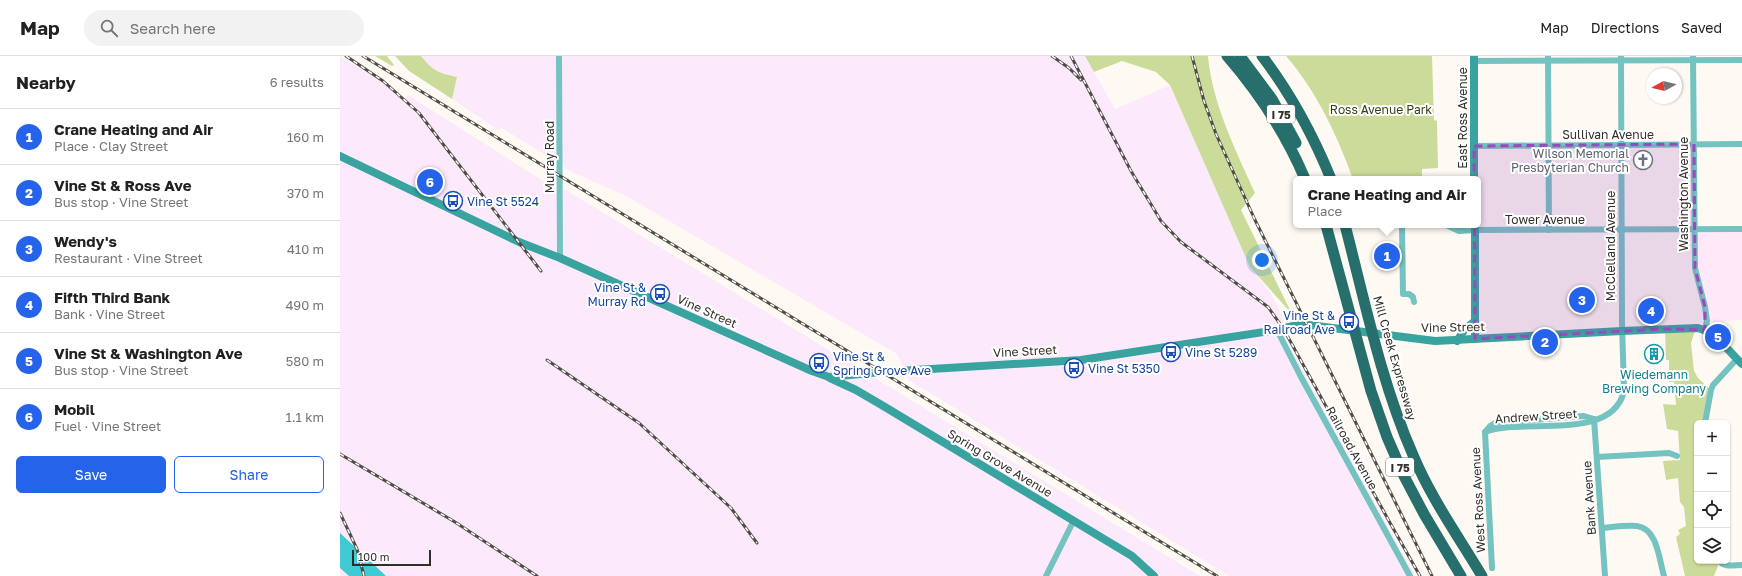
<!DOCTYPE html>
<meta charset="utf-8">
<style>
:root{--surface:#fff;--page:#f2f2f2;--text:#202124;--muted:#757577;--line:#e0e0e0;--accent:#2563eb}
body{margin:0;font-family:"Golos Text",sans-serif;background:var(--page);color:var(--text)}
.controls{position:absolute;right:12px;bottom:12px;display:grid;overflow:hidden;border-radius:6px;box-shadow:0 1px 3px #0004}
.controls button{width:36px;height:36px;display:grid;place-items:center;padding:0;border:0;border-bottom:1px solid var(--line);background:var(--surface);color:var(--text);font:20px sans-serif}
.compass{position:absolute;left:1306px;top:12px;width:36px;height:36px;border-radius:50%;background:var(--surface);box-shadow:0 1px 3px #0004;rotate:262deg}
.scale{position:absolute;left:12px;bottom:10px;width:79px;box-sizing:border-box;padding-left:4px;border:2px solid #322e28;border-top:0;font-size:11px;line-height:14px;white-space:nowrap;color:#322e28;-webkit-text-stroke:3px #fff;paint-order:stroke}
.you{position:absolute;left:922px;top:204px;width:14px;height:14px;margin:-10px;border:3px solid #fff;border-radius:50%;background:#1a73e8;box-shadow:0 0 0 6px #1a73e833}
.badge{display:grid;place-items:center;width:26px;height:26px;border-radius:50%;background:var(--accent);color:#fff;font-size:13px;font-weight:700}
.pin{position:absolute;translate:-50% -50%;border:2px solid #fff;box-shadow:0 1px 4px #0006}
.popup{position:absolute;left:953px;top:120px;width:188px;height:52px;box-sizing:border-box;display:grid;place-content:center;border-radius:6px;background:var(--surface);filter:drop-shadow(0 1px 3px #0005);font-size:13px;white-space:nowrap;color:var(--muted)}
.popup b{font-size:15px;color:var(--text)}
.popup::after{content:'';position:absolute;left:50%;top:100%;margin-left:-8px;border:8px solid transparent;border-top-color:var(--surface)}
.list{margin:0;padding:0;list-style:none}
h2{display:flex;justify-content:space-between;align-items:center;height:52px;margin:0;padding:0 16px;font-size:17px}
h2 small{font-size:13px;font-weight:400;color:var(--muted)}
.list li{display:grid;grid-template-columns:26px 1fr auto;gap:12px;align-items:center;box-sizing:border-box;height:56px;padding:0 16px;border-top:1px solid var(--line)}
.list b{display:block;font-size:15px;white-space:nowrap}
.list p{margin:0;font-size:13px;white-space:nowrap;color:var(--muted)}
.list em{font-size:13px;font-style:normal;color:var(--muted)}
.actions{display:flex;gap:8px;padding:12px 16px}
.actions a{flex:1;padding:9px 0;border:1px solid var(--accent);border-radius:6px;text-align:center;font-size:14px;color:var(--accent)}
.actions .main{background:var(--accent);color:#fff}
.icon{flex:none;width:22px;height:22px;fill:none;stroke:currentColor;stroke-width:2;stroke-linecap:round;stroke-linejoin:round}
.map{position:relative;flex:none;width:1402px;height:520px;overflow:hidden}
header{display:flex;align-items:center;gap:24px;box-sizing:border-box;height:56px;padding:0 20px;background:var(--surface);border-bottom:1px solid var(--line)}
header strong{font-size:19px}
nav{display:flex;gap:22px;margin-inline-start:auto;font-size:14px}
.search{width:280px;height:36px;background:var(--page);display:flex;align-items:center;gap:10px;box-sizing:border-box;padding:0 14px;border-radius:22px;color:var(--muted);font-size:15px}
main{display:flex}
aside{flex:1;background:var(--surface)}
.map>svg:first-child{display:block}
.industrial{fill:#fceafc}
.education{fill:#ffe9f8}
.green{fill:#cbdc9a}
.water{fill:#41cad4}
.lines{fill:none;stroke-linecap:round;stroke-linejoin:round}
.street{stroke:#74c3c0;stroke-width:6}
.secondary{stroke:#38a39f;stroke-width:8}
.highway{stroke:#276f6c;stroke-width:11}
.rail-casing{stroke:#504c46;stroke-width:3}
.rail{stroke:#fff;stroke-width:1.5;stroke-dasharray:4.5;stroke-linecap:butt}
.marked{fill:#974bbd;fill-opacity:0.2;stroke:#974bbd;stroke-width:3;stroke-dasharray:8 5;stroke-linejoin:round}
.labels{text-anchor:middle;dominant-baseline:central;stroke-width:4;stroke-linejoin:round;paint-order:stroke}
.shield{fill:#fff;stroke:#706d68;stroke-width:1}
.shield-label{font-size:11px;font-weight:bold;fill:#322e28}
.park-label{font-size:12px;fill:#373f1a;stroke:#fff}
.street-label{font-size:12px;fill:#322e28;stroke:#fff}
.worship-label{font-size:12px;fill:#5b616d;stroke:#fff;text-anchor:end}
.transit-label{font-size:12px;fill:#164399;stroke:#fff;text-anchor:start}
.culture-label{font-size:12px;fill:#0d838f;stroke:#fff}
</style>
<header>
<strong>Map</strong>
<div class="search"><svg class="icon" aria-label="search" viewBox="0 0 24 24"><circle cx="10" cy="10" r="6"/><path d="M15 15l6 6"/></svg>Search here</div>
<nav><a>Map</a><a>Directions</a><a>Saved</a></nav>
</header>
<main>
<aside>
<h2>Nearby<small>6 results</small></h2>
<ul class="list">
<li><span class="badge">1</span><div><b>Crane Heating and Air</b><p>Place · Clay Street</p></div><em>160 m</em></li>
<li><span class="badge">2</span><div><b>Vine St &amp; Ross Ave</b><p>Bus stop · Vine Street</p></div><em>370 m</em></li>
<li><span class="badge">3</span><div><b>Wendy's</b><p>Restaurant · Vine Street</p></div><em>410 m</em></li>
<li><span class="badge">4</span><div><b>Fifth Third Bank</b><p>Bank · Vine Street</p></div><em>490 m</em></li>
<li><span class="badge">5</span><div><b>Vine St &amp; Washington Ave</b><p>Bus stop · Vine Street</p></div><em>580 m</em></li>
<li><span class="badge">6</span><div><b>Mobil</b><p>Fuel · Vine Street</p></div><em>1.1 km</em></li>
</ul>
<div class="actions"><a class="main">Save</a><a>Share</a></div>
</aside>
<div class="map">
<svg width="1402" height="520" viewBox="0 0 1402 520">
<rect width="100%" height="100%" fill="#fefaf3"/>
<g class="industrial">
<path d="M0,0L42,26L63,44L68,39L213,131L226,134L860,520H0Z"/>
<path d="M81,0H745L775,53L830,29L910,211L930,236L942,259L945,281L1075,520H889L569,324L557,298L286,140L232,116L162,72L158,74L112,43L117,21L99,16L90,11Z"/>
</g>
<path class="education" d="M1354,173H1402V264L1377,266L1367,265L1355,212Z"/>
<g class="green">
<path d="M35,0H47L54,9L52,10Z"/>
<path d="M55,0H81C93,15 99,17 117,21L112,43L69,15Z"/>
<path d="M745,0H868C872,47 896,95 915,137L901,154L952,258L910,211L830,29L816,16L782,5L754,16Z"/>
<path d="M946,0H1092L1094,64L1097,65L1098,112L1082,113V123H1013C997,79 977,36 946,0Z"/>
<path d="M1356,272L1351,287L1354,315L1358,322L1371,334L1365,367H1357V505H1380L1374,520H1345L1336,481L1340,478L1338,474L1346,470L1344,451L1340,446L1338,422L1326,424L1323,405L1340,404L1338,375L1327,373L1323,348L1336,349L1334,326H1329V304H1326L1325,273Z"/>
</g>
<path class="water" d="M0,477L46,520H9L0,512Z"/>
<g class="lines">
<g class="street">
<path d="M219,0L220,202"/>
<path d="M1208,0L1209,174"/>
<path d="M1353,0L1355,212L1365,251L1367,265L1365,274"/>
<path d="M1134,5L1402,4"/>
<path d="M1134,90L1402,88"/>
<path d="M1062,169L1063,238H1069L1073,241L1074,246"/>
<path d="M1106,169L1119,175L1135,174L1402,173"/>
<path d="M937,274L961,321L1070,520"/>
<path d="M1254,363L1265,520"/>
<path d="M1365,367L1371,334L1373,329L1397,303"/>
<path d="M1146,375L1150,370L1155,367L1244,360L1254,363"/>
<path d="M1145,376C1182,361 1272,387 1284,335L1282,267L1281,0"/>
<path d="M1145,376L1152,512"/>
<path d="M1257,401L1329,397L1337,400"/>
<path d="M1262,472C1273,471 1286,469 1297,470C1318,473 1319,504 1324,520"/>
<path d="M1380,505C1384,512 1394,509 1402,509"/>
<path d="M706,520L733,466"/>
</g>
<g class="secondary">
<path d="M1134,0V123"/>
<path d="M0,100L179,186L220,202L472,315L489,321L541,316L741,304L937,274L961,268L1095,285L1282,275L1358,272C1375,277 1389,295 1402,308"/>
<path d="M1135,169V283"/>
<path d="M1117,285L1125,273L1135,265"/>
<path d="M490,322L516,334L545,351L792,500L814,520"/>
</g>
<g class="highway">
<path d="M887,0C919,37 946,78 965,123"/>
<path d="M900,0L932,43L956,87"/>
<path d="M922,0C951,38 973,79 991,123"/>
<path d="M986,169L1031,335L1047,381L1064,420L1084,458L1121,520"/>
<path d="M1005,169C1025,246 1041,326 1073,399C1091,442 1118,480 1142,520"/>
</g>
<g class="rail-casing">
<g id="rail">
<path d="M6,0L43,25L79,57L201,215"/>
<path d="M23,0L877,520"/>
<path d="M712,0L729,12L741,24"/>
<path d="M731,0L791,115L821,165L841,186L928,251L943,272L1049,465L1080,520"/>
<path d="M852,0L864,45L876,78L915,164L1092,520"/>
<path d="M207,304L299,367L391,452L417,487"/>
<path d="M0,398L115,466L197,520"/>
<path d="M0,457L17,493L24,520"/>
</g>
</g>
<use href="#rail" class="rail"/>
</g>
<path class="marked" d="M1354,88L1355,212L1365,251V274L1325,273L1135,283L1134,90Z"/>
<defs>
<g id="church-ring" transform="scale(1)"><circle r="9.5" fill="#fff" stroke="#6b7280" stroke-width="1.5"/><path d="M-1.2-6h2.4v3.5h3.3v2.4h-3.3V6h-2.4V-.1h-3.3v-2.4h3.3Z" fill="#6b7280"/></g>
<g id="bus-ring" transform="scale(1)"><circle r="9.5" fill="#fff" stroke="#1a4fb4" stroke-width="1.5"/><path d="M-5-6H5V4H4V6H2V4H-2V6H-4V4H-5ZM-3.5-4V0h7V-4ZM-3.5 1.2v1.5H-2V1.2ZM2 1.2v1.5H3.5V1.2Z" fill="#1a4fb4"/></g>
<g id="building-ring" transform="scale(1)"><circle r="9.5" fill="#fff" stroke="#0f9aa8" stroke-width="1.5"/><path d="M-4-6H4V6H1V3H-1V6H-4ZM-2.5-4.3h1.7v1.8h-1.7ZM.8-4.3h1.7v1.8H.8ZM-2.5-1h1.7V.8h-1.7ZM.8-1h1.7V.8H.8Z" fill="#0f9aa8"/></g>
</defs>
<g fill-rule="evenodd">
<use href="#church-ring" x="1303" y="104"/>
<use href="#bus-ring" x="113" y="145"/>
<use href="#bus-ring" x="320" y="238"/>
<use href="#bus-ring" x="1009" y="266"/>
<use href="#bus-ring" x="831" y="296"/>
<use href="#building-ring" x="1314" y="298"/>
<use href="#bus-ring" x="479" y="307"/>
<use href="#bus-ring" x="734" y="312"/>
</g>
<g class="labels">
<g class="shield">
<rect x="927" y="49" width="28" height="18" rx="3"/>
<rect x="1046" y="402" width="28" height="18" rx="3"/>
</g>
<g class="shield-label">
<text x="941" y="58">I 75</text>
<text x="1060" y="411">I 75</text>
</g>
<g class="park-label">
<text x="1041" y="53">Ross Avenue Park</text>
</g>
<g class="street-label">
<text transform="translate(1122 62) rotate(-90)">East Ross Avenue</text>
<text x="1268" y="78">Sullivan Avenue</text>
<text transform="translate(209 101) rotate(-90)">Murray Road</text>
<text transform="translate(1343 138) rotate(-90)">Washington Avenue</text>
<text x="1205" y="163">Tower Avenue</text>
<text transform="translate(1270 190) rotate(-90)">McClelland Avenue</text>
<text transform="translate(367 255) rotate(24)">Vine Street</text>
<text transform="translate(1113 271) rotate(-1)">Vine Street</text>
<text transform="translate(685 295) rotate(-3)">Vine Street</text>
<text transform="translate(1055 302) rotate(74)">Mill Creek Expressway</text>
<text transform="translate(1196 360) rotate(-4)">Andrew Street</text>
<text transform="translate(1012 392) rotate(61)">Railroad Avenue</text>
<text transform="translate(660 407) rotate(31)">Spring Grove Avenue</text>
<text transform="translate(1249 442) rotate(-94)">Bank Avenue</text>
<text transform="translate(1138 444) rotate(-93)">West Ross Avenue</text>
</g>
<g class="worship-label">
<text x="1289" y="97">Wilson Memorial<tspan x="1289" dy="14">Presbyterian Church</tspan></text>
</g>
<g class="transit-label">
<text x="127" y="145">Vine St 5524</text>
<text x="306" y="231" text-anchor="end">Vine St &amp;<tspan x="306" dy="14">Murray Rd</tspan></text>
<text x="995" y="259" text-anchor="end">Vine St &amp;<tspan x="995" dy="14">Railroad Ave</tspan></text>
<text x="845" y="296">Vine St 5289</text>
<text x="493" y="300">Vine St &amp;<tspan x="493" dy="14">Spring Grove Ave</tspan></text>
<text x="748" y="312">Vine St 5350</text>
</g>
<g class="culture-label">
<text x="1314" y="318">Wiedemann<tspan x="1314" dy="14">Brewing Company</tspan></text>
</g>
</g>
</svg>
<div class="controls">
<button>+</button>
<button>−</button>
<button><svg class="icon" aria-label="locate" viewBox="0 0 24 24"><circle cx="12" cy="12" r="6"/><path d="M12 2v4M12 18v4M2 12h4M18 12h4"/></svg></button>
<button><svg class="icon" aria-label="layers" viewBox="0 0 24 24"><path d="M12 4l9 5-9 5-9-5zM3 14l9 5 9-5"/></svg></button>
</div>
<svg class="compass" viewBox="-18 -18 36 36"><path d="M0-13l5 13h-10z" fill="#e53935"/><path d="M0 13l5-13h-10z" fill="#757577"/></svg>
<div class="scale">100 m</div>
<div class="you"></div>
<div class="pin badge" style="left:1047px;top:200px">1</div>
<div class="popup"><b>Crane Heating and Air</b>Place</div>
<div class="pin badge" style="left:1205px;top:286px">2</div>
<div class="pin badge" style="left:1242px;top:244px">3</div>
<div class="pin badge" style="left:1311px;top:255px">4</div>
<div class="pin badge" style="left:1378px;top:281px">5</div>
<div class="pin badge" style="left:90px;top:126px">6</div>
</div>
</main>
